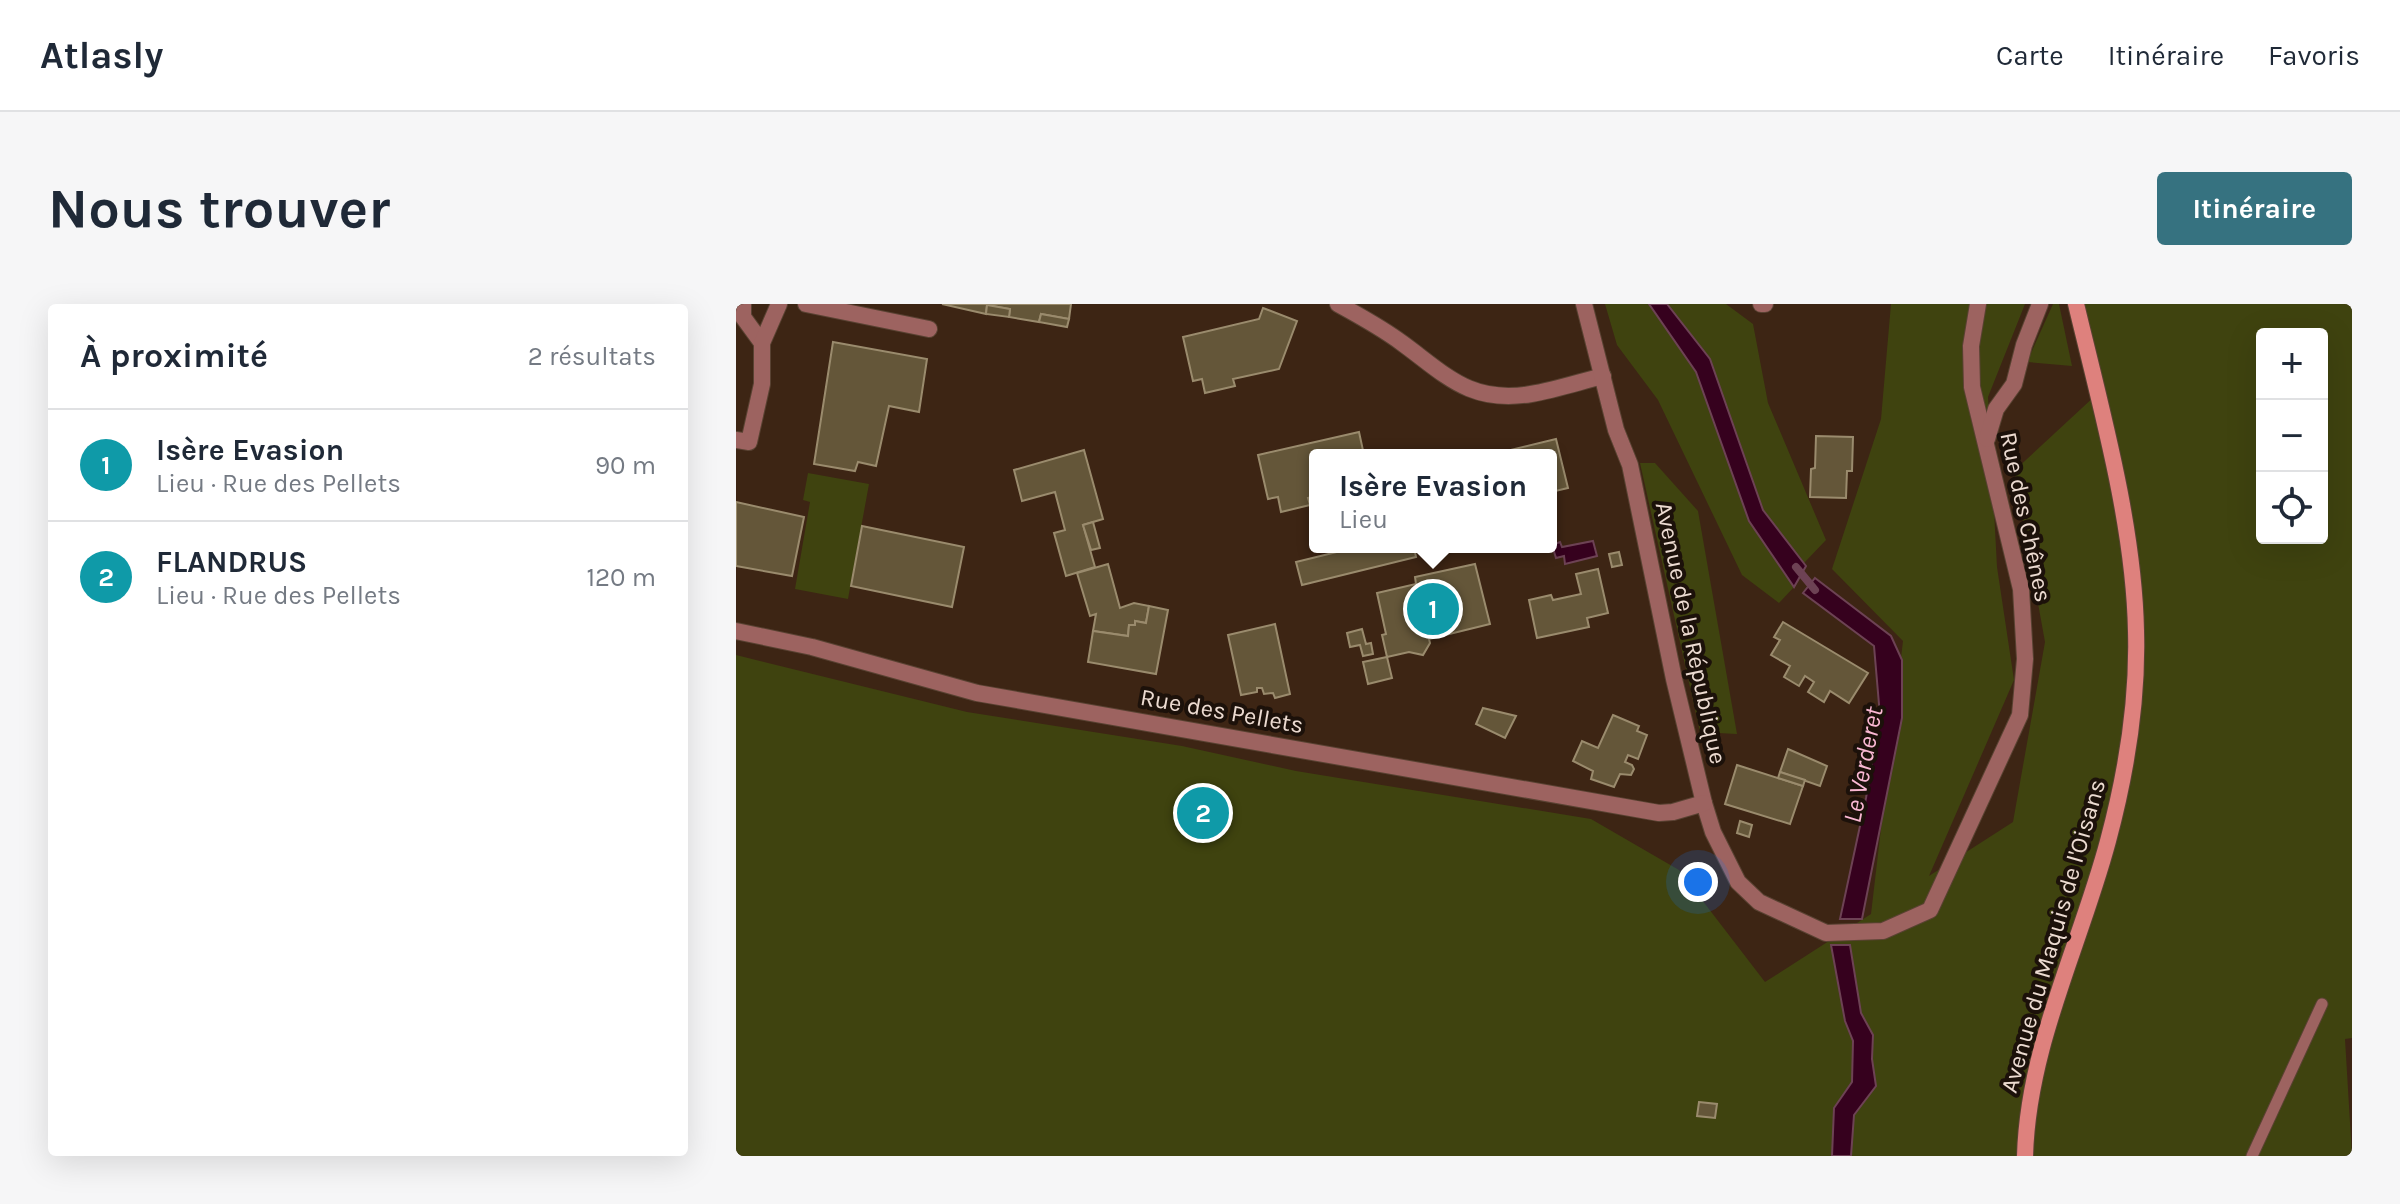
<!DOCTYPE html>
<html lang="fr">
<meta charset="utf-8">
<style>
:root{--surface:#fff;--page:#f6f6f7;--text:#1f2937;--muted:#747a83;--line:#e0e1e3;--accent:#367280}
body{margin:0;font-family:Karla,sans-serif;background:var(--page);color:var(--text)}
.controls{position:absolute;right:24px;top:24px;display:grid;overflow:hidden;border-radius:8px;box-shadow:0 8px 32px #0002}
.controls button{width:72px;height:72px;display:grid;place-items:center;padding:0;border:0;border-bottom:2px solid var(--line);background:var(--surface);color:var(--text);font:40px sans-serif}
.you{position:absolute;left:962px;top:578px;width:28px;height:28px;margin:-20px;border:6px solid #fff;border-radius:50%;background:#1a73e8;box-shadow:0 0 0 12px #1a73e833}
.badge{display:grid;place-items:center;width:52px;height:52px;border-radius:50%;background:var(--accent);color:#fff;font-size:26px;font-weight:700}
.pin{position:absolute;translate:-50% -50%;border:4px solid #fff;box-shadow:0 2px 8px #0006}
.popup{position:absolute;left:573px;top:145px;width:248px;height:104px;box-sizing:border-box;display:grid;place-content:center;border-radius:8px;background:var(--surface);filter:drop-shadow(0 2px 6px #0005);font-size:26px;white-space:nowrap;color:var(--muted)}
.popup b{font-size:30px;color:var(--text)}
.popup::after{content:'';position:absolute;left:50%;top:100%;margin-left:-16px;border:16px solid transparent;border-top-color:var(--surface)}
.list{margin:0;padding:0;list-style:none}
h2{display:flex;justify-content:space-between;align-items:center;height:104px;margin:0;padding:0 32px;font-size:34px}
h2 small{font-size:26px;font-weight:400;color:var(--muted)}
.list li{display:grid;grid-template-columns:52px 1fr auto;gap:24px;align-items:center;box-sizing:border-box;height:112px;padding:0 32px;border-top:2px solid var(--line)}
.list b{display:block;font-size:30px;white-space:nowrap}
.list p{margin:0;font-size:26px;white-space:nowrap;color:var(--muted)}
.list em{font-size:26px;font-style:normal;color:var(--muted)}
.icon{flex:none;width:44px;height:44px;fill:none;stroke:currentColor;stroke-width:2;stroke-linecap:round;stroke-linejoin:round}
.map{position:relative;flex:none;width:1616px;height:852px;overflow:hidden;border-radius:8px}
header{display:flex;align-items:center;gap:48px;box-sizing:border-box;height:112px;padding:0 40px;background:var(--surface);border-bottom:2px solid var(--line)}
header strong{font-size:38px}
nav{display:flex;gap:44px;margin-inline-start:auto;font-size:28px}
.intro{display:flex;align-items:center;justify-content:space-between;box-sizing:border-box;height:192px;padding:0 48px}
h1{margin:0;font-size:56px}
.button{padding:20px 36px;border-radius:8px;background:var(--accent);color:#fff;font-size:28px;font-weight:700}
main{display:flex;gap:48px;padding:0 48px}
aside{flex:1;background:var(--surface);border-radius:8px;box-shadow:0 8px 32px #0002}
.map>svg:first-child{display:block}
.green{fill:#3f430f;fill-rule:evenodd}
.water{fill:#36011e;stroke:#6d4254;stroke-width:2}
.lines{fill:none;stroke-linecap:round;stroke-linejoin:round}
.stream{stroke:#6d4254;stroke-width:8}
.building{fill:#645639;stroke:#9a8b6d;stroke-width:2}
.service-casing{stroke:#594232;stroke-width:13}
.minor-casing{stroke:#594232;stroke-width:18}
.secondary-casing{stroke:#594232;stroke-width:18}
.service{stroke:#9d6360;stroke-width:11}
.minor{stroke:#9d6360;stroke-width:16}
.secondary{stroke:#de817d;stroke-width:16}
.labels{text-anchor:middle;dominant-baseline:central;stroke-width:8;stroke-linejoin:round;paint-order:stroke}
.street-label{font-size:24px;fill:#ecdbd1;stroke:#1c110a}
.water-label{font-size:26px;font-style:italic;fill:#fab8d3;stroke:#1c110a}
</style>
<header>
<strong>Atlasly</strong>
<nav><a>Carte</a><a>Itinéraire</a><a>Favoris</a></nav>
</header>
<div class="intro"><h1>Nous trouver</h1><a class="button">Itinéraire</a></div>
<main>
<aside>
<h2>À proximité<small>2 résultats</small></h2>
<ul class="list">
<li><span class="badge" style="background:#0f9aa8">1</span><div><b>Isère Evasion</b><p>Lieu · Rue des Pellets</p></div><em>90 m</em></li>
<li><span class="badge" style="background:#0f9aa8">2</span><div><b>FLANDRUS</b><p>Lieu · Rue des Pellets</p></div><em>120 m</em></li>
</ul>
</aside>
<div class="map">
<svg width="1616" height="852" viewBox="0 0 1616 852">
<rect width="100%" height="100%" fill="#3d2514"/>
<g class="green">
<path d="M869,0H913L960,68L1013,217L1058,283L1043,299L1006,271L922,96L881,41Z"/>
<path d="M931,0H990L1017,20L1032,99L1090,236L1068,259L1027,206L974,55Z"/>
<path d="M1155,0H1289L1252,93L1261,263L1278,376L1193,572L1277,518L1309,338L1278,167L1360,91L1337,0H1616V734L1609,735L1616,852H0V351L231,408L446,442L560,467L855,515L943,566L1029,678L1135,610L1167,337L1096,265L1145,115ZM1526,30H1586V234H1526Z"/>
<path d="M1317,0H1323L1336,62L1291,58Z"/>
<path d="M904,159H919L962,207L1001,430L964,428Z"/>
<path d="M72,169L133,180L112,295L59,285L74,198L67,196Z"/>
</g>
<g class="water">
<path d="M913,0H931L974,55L1027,206L1070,262L1058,283L1013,217L960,68Z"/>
<path d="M857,237L861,252L829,260L828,252L820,254L816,241L824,238L826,243Z"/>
<path d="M1079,274L1155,332L1166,356V414L1126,615H1104L1130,494L1144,412L1138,342L1067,289Z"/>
<path d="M1095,641H1114L1125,709L1137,731L1136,755L1140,782L1118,811L1115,852H1096L1098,804L1116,778L1117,737L1109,717Z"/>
</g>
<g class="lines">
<path class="stream" d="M1060,263L1079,286"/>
</g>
<g class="building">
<path d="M206,0H335L333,15L305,10L303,18L273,13L274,5L251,1L250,10Z"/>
<path d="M251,1L274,5L273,13L250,10Z"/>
<path d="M527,4L561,17L543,65L497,75L499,82L469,89L466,75L457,77L447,33L523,15Z"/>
<path d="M305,10L333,15L331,23L303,18Z"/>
<path d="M97,38L191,55L183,108L153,102L140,162L122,158L119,167L78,160Z"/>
<path d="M623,128L628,151H579V192L572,194L574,201L545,208L542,193L532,195L522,151Z"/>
<path d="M1080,132L1117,133L1116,167H1111L1110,194L1074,193L1075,165L1079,164Z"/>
<path d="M820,135L832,184L815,188V151H754Z"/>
<path d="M348,146L367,215L347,221L359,263L330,272L318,229L329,226L319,188L286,197L278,166Z"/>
<path d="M0,198L68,213L56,272L0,262Z"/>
<path d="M357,218L364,244L355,246L347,221Z"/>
<path d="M126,222L228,243L216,303L115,282Z"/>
<path d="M621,243H678L680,253L566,281L560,258Z"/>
<path d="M883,248L886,261L876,263L873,250Z"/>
<path d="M372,260L384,304L398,299L413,302L410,319L399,317V321H393L392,332L357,327L360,310L354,312L341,269Z"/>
<path d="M739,260L754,320L693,335L694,339L687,351L673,348L651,353L646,331L650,330L641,289L680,280L679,273Z"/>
<path d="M862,265L872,309L851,314L853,323L801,334L793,296L815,291L817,296L845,290L840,270Z"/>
<path d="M413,302L432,306L420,370L352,358L357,327L392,332L393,321H399V317L410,319Z"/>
<path d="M1047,318L1132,369L1113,399L1094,387L1088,398L1072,388L1078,378L1069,372L1063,382L1048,373L1054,362L1035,351L1044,336L1038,333Z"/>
<path d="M539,320L554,390L539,394L537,389L528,390L526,384H521V388L505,391L492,331Z"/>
<path d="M626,325L630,340L635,339L637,350L627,352L624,341L614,343L611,329Z"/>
<path d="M651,353L656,374L632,380L627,358Z"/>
<path d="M747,404L780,412L769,434L740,420Z"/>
<path d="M877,411L903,422L901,427L911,431L902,455L892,451L889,458L896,461L898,465L895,471L884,470L878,483L855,475L857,467L837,457L846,437L862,444Z"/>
<path d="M1052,445L1091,462L1084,482L1044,468Z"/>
<path d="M1001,461L1067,482L1054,520L989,500Z"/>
<path d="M1044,468L1069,476L1067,482L1042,474Z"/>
<path d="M463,501L476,506L471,516L459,512Z"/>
<path d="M1004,517L1016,521L1013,533L1001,529Z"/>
<path d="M963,798L981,800L979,814L961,812Z"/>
</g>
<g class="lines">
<g class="service-casing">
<path id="service" d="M1516,852L1586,700"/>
</g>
<g class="minor-casing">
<g id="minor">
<path d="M7,0V13L26,39"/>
<path d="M70,0L193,25"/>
<path d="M602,0C624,12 646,24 666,39C710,71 734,100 795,90C819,86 843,78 867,72"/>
<path d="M848,0L880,126L894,161L938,375L968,499L977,528L1002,578L1023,598L1090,629L1147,627L1194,606L1284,411L1289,355L1285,285L1236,83L1235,42L1242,0"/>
<path d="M1025,0H1029"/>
<path d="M1251,135L1260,105L1278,80L1288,41L1304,0"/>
<path d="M0,136L13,138L26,80V39L43,0"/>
<path d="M0,327L76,343L241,389L923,509L937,508L968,499"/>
</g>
</g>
<g class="secondary-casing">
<path id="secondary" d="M1289,852C1292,742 1344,642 1372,537C1390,470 1402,397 1400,327C1398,221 1365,104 1340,0"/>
</g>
<use href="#service" class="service"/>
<use href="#minor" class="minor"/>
<use href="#secondary" class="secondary"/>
</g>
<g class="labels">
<g class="street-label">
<text transform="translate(1290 213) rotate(78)">Rue des Chênes</text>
<text transform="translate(955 329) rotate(78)">Avenue de la République</text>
<text transform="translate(486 407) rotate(10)">Rue des Pellets</text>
<text transform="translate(1317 632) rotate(-74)">Avenue du Maquis de l'Oisans</text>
</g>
<g class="water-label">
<text transform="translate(1127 461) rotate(-79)">Le Verderet</text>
</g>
</g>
</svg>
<div class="controls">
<button>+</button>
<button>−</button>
<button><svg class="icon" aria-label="locate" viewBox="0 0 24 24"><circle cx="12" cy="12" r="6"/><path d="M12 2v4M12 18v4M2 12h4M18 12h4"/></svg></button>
</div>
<div class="you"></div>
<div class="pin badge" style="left:697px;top:305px;background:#0f9aa8">1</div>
<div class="popup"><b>Isère Evasion</b>Lieu</div>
<div class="pin badge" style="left:467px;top:509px;background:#0f9aa8">2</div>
</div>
</main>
